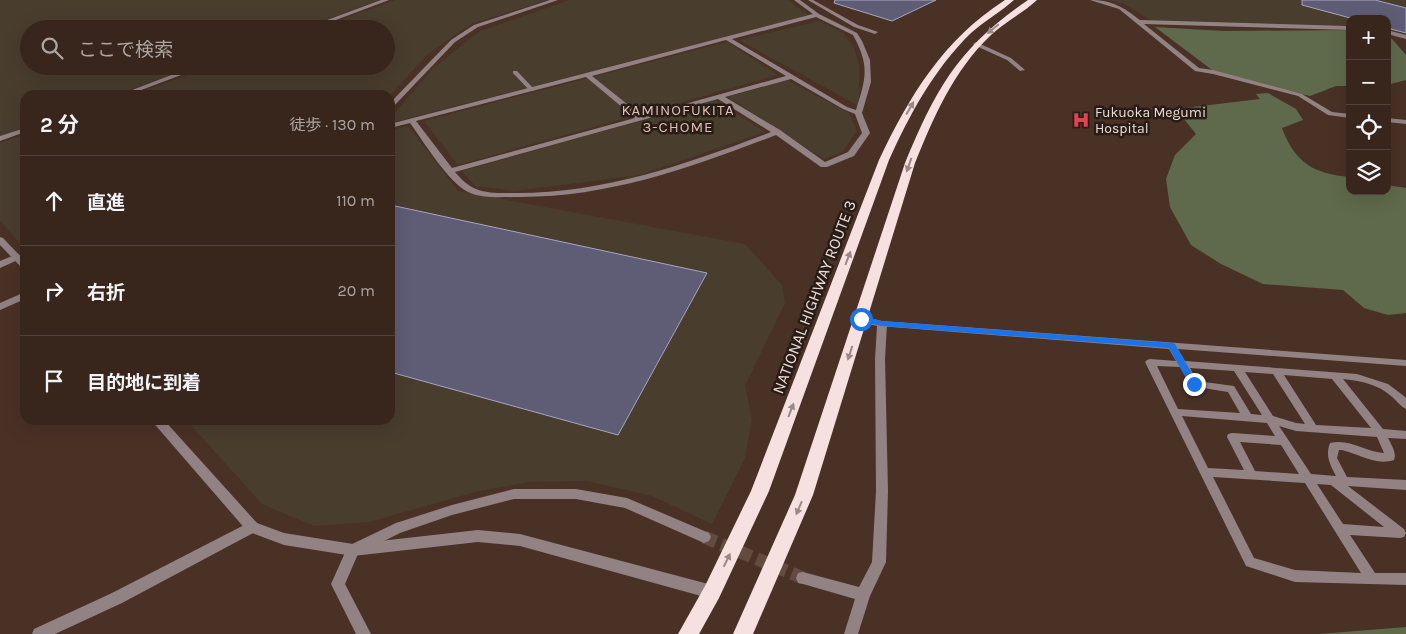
<!DOCTYPE html>
<html lang="ja">
<meta charset="utf-8">
<style>
:root{--surface:#38251c;--page:#3f2d25;--text:#f1f3f6;--muted:#aba5a3;--line:#52423b}
body{margin:0;font-family:Karla,"Noto Sans JP",sans-serif;background:var(--page);color:var(--text)}
.controls{position:absolute;right:15px;top:15px;display:grid;overflow:hidden;border-radius:10px;box-shadow:0 5px 20px #0002}
.controls button{width:45px;height:45px;display:grid;place-items:center;padding:0;border:0;border-bottom:1px solid var(--line);background:var(--surface);color:var(--text);font:25px sans-serif}
.stop{position:absolute;width:15px;height:15px;margin:-11px;border:4px solid #1a73e8;border-radius:50%;background:#fff}
.stop.end{background:#1a73e8;border-color:#fff;box-shadow:0 1px 5px #0008}
.list{margin:0;padding:0;list-style:none}
h2{display:flex;justify-content:space-between;align-items:center;height:65px;margin:0;padding:0 20px;font-size:21px}
h2 small{font-size:16px;font-weight:400;color:var(--muted)}
.list li{display:grid;grid-template-columns:32px 1fr auto;gap:15px;align-items:center;box-sizing:border-box;height:90px;padding:0 20px;border-top:1px solid var(--line)}
.list b{display:block;font-size:19px;white-space:nowrap}
.list em{font-size:16px;font-style:normal;color:var(--muted)}
.icon{flex:none;width:28px;height:28px;fill:none;stroke:currentColor;stroke-width:2;stroke-linecap:round;stroke-linejoin:round}
.map{position:relative;flex:none;width:1406px;height:634px;overflow:hidden}
.search{position:absolute;background:var(--surface);box-shadow:0 5px 20px #0002;left:20px;top:20px;width:375px;height:55px;display:flex;align-items:center;gap:12px;box-sizing:border-box;padding:0 18px;border-radius:28px;color:var(--muted);font-size:19px}
.panel{position:absolute;background:var(--surface);box-shadow:0 5px 20px #0002;left:20px;top:90px;width:375px;height:335px;border-radius:15px}
.map>svg:first-child{display:block}
.industrial{fill:#493d2e}
.forest{fill:#5f6a4c}
.building{fill:#5f5c76;stroke:#a8a5c2}
.lines{fill:none;stroke-linecap:round;stroke-linejoin:round}
.minor-tunnel{stroke:#634b40;stroke-width:13;stroke-dasharray:13 6;stroke-linecap:butt}
.service{fill:#938283;fill-rule:evenodd}
.minor{fill:#938283;fill-rule:evenodd}
.tertiary{fill:#938283;fill-rule:evenodd}
.trunk{fill:#f6e0e0;fill-rule:evenodd}
.oneway{fill:#998886}
.route{fill:#1a73e8}
.labels{text-anchor:middle;dominant-baseline:central;stroke-width:5;stroke-linejoin:round;paint-order:stroke}
.far-poi-label{font-size:14px;fill:#eeddd6;stroke:#281c17;text-anchor:start}
.far-neighbourhood-label{font-size:15px;letter-spacing:1px;fill:#dfbfb1;stroke:#281c17}
.street-label{font-size:16px;fill:#eeddd6;stroke:#281c17}
</style>
<div class="map">
<svg width="1406" height="634" viewBox="0 0 1406 634">
<rect width="100%" height="100%" fill="#4a3126"/>
<g class="industrial">
<path d="M0,0H380L300,29H29V66H196L115,95H25V127L0,136Z"/>
<path d="M395,0H548L473,23L464,29L428,54L390,95H133L212,66H386V29H316Z"/>
<path d="M570,0H788L808,15L390,123V119L432,69L480,31Z"/>
<path d="M1108,0H1405L1406,34L1387,30V19H1350V25L1248,26L1159,25L1122,3Z"/>
<path d="M820,21L843,33L854,47L859,66V106L739,40Z"/>
<path d="M727,42L778,75L458,165L424,121Z"/>
<path d="M787,80L849,113L857,131L842,152L824,159L728,97Z"/>
<path d="M715,100L765,132L640,175L514,191L475,186L462,171Z"/>
<path d="M408,126L458,191L745,244L782,285L785,303L745,386L752,419L745,458L712,524L652,496L587,481L529,482L475,492L369,522L314,526L262,504L186,420H390V130Z"/>
<path d="M25,134V249L0,221V143Z"/>
</g>
<g class="forest">
<path d="M1155,27L1224,31L1350,30V86H1336L1310,96L1241,80L1212,70Z"/>
<path d="M1387,37L1392,39L1406,55V80L1387,85Z"/>
<path d="M1268,93L1296,109L1303,120L1282,128C1295,163 1314,174 1350,177V191H1387V185L1406,188V313L1388,315L1364,308L1343,290L1263,284L1221,264L1191,245L1170,207L1166,179L1175,155L1196,134L1176,109L1260,99L1256,94Z"/>
<path d="M1406,627V634H1319Z"/>
</g>
<g class="building">
<path d="M835,0H936L892,21L834,3Z"/>
<path d="M1302,0H1375L1406,8V33L1387,28V19H1354L1302,5Z"/>
<path d="M395,206L707,273L618,435L390,372V210Z"/>
</g>
<g class="lines">
<path class="minor-tunnel" d="M704,537L803,578"/>
<g class="service">
<path d="M808,0H813L858,25L878,32L875,34L854,27Z"/>
<path d="M976,42L1011,58L1025,70L1020,71L1007,60L974,45L973,44Z"/>
<path d="M513,71H517L534,89V91H530L513,73Z"/>
<path d="M882,321L1406,360V366L1178,349L1185,361L1357,374L1388,384L1404,396L1406,398V409C1400,406 1396,400 1391,396C1378,384 1360,381 1343,379L1383,429L1406,431V439L1388,438C1391,444 1397,453 1394,460C1376,466 1359,454 1342,450H1339L1337,458L1347,477L1406,480V490L1348,486L1404,529L1406,533L1404,537L1400,538L1350,535L1375,573H1406V585L1295,582L1246,566L1145,362L1147,360L1150,359L1176,361L1169,349L879,326L878,324L879,322ZM1157,366L1180,367L1191,386L1228,392L1240,413L1178,409ZM1190,368L1234,371L1262,415L1251,414L1234,386L1197,381ZM1245,372L1273,374L1305,424L1296,423L1273,416ZM1284,375L1332,379L1371,428L1316,425ZM1182,416L1267,423L1275,436L1232,433L1228,434L1227,437L1244,470L1208,468ZM1279,426L1296,431L1377,437L1384,453C1366,452 1349,438 1330,443C1325,456 1330,464 1336,476L1311,474ZM1240,442L1281,445L1299,474L1255,471ZM1213,477L1305,483L1361,573L1295,570L1254,558ZM1317,484L1331,485L1384,527L1343,524Z"/>
</g>
<g class="minor">
<path d="M381,0H389L312,29H303Z"/>
<path d="M550,0H558L478,27L455,42L392,108L390,109V103L451,40L474,25Z"/>
<path d="M794,0H800L819,14L857,33L862,41L870,60L871,82L862,113L870,133L854,156L827,167H821L776,135C693,167 608,198 517,197C501,197 483,199 468,192C448,182 424,142 410,123L390,128V124L813,14ZM816,17L853,35C870,66 866,78 856,110L847,107L732,39ZM726,40L786,76L642,116L592,76ZM586,77L635,118L452,168L416,121ZM791,79L843,109L855,114L862,133L848,152L825,162L780,130L725,97ZM718,99L771,132C689,163 606,193 517,193C504,193 488,194 476,189C467,185 461,179 455,172Z"/>
<path d="M1090,0C1112,0 1123,7 1140,20L1350,26V30L1144,24L1199,68L1213,70L1302,94L1332,112L1350,114V118L1328,115L1298,96L1213,74L1195,71L1119,9Z"/>
<path d="M1387,30L1406,35V39L1387,34Z"/>
<path d="M195,66H205L128,95H119Z"/>
<path d="M1387,118L1406,120V124L1387,122Z"/>
<path d="M25,128V132L0,141V136Z"/>
<path d="M17,254L20,255L22,257L20,259L0,268V261Z"/>
<path d="M25,292V299L0,310V303Z"/>
<path d="M861,316L886,322L887,324L885,359L888,491L886,562L870,596L858,634H844L855,599L803,584L798,583L796,578L798,573L803,572L859,587L872,562L876,491L875,359L877,326L857,321L856,319Z"/>
<path d="M514,489H576L627,498L709,533L711,537L709,541L704,543L625,508L576,499H514L452,515L400,533L358,554L345,584L371,634H356L331,584L348,546L396,523L452,505Z"/>
<path d="M252,521L257,523L259,527L257,531L122,603L55,634H32L34,629L112,593Z"/>
</g>
<g class="tertiary">
<path d="M0,237L3,238L25,261V269L22,268L0,245Z"/>
<path d="M151,420H164L257,523L284,533L353,544L478,530L520,534L712,585L717,587L719,592L717,597L712,599L520,546L478,542L353,556L284,545L247,531Z"/>
</g>
<g class="trunk">
<path d="M1005,0H1014C1001,12 984,21 971,33C934,69 910,114 889,160L769,491L719,598L699,634H678L705,586L751,491L879,160C910,95 943,40 1005,0Z"/>
<path d="M1028,0H1037C1023,13 1005,22 991,35C954,70 934,116 915,163L813,495L753,634H733L795,495L905,163C936,88 959,47 1028,0Z"/>
</g>
</g>
<defs><path id="oneway-solid" d="M-6-.8H1V-3.2L6.5 0L1 3.2V.8H-6Z" transform="scale(1.25)"/></defs>
<g class="oneway">
<use href="#oneway-solid" transform="translate(993 29) rotate(141)"/>
<use href="#oneway-solid" transform="translate(910 108) rotate(-60)"/>
<use href="#oneway-solid" transform="translate(909 165) rotate(109)"/>
<use href="#oneway-solid" transform="translate(848 258) rotate(-69)"/>
<use href="#oneway-solid" transform="translate(850 353) rotate(108)"/>
<use href="#oneway-solid" transform="translate(791 410) rotate(-69)"/>
<use href="#oneway-solid" transform="translate(799 508) rotate(113)"/>
<use href="#oneway-solid" transform="translate(727 560) rotate(-64)"/>
</g>
<path class="route" d="M861,316L882,321L1172,343L1175,344L1198,384L1194,388L1191,387L1169,348L882,326L858,321V317Z"/>
<defs>
<g id="hospital-bare" transform="scale(1.35)"><path d="M-5-5h3v3.5h4V-5h3V5h-3V1.5h-4V5h-3Z" fill="#e0444e" stroke="#281c17" stroke-width="2.5" paint-order="stroke"/></g>
</defs>
<g fill-rule="evenodd">
<use href="#hospital-bare" x="1081" y="120"/>
</g>
<g class="labels">
<g class="far-poi-label">
<text x="1095" y="112">Fukuoka Megumi<tspan x="1095" dy="16">Hospital</tspan></text>
</g>
<g class="far-neighbourhood-label">
<text x="678" y="110">KAMINOFUKITA<tspan x="678" dy="17">3-CHOME</tspan></text>
</g>
<g class="street-label">
<text transform="translate(814 297) rotate(-69)">NATIONAL HIGHWAY ROUTE 3</text>
</g>
</g>
</svg>
<div class="controls">
<button>+</button>
<button>−</button>
<button><svg class="icon" aria-label="locate" viewBox="0 0 24 24"><circle cx="12" cy="12" r="6"/><path d="M12 2v4M12 18v4M2 12h4M18 12h4"/></svg></button>
<button><svg class="icon" aria-label="layers" viewBox="0 0 24 24"><path d="M12 4l9 5-9 5-9-5zM3 14l9 5 9-5"/></svg></button>
</div>
<div class="stop" style="left:861px;top:319px"></div>
<div class="stop end" style="left:1194px;top:384px"></div>
<div class="search"><svg class="icon" aria-label="search" viewBox="0 0 24 24"><circle cx="10" cy="10" r="6"/><path d="M15 15l6 6"/></svg>ここで検索</div>
<section class="panel">
<h2>2 分<small>徒歩 · 130 m</small></h2>
<ul class="list">
<li><svg class="icon" aria-label="ahead" viewBox="0 0 24 24"><path d="M12 20V5M6 11l6-6 6 6"/></svg><div><b>直進</b></div><em>110 m</em></li>
<li><svg class="icon" aria-label="right" viewBox="0 0 24 24"><path d="M7 20v-9h11M14 6l5 5-5 5"/></svg><div><b>右折</b></div><em>20 m</em></li>
<li><svg class="icon" aria-label="arrive" viewBox="0 0 24 24"><path d="M6 21V4h12l-3 4 3 4H6"/></svg><div><b>目的地に到着</b></div></li>
</ul>
</section>
</div>
